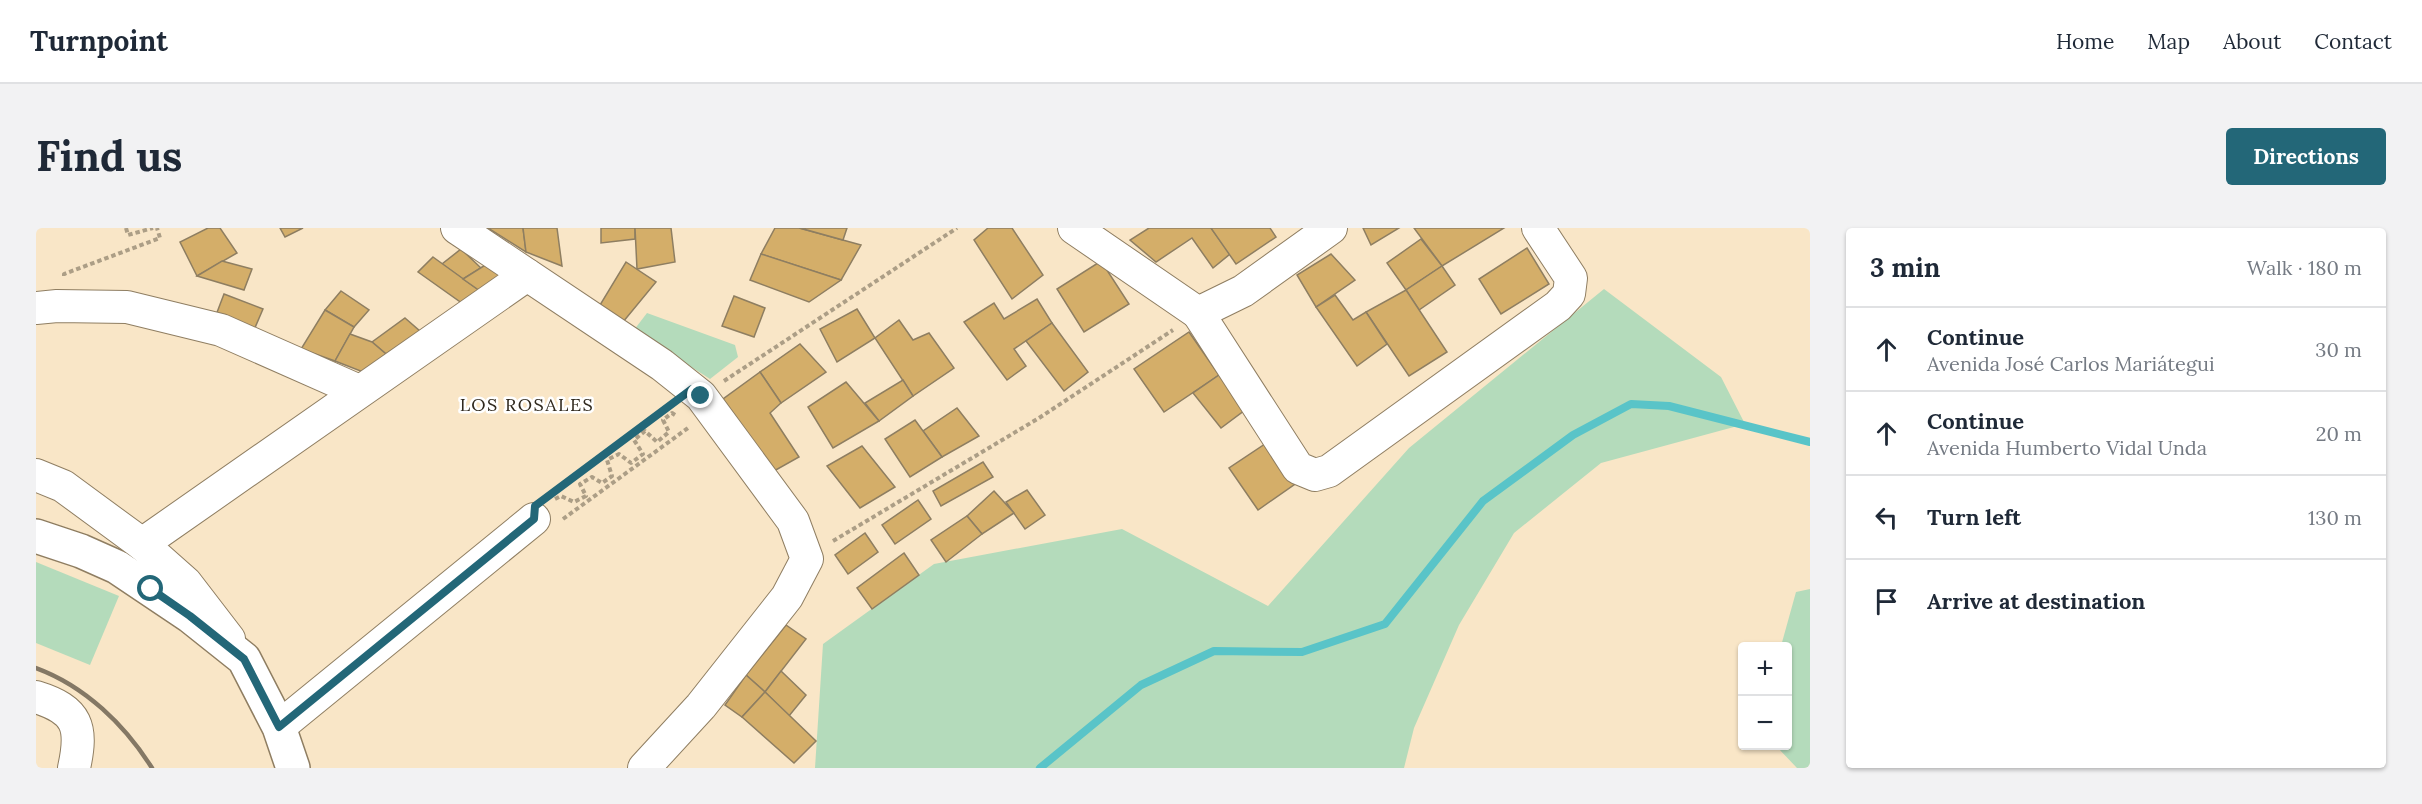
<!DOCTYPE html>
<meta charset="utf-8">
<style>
:root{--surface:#fff;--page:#f2f2f3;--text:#1f2937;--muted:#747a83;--line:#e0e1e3;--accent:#236778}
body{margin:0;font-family:Lora,serif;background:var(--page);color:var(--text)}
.controls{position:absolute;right:18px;bottom:18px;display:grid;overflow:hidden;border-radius:6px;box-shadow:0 2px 4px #0004}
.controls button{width:54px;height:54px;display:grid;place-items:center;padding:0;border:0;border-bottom:2px solid var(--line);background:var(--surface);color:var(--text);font:30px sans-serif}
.stop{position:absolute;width:18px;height:18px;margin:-14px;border:4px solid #236778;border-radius:50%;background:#fff}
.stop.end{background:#236778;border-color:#fff;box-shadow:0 2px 6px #0008}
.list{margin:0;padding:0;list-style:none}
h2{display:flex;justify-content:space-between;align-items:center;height:78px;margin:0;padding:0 24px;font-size:26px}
h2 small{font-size:20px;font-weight:400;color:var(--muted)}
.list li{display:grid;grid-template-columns:39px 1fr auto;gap:18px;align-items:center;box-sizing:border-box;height:84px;padding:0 24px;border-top:2px solid var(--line)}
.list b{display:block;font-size:22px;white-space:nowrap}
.list p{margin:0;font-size:20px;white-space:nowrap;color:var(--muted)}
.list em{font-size:20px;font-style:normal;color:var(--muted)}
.icon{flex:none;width:33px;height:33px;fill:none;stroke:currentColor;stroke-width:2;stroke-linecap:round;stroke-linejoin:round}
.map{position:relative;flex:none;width:1774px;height:540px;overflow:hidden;border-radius:6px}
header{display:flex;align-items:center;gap:36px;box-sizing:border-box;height:84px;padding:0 30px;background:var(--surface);border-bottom:2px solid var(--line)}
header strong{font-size:28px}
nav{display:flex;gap:33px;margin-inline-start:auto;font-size:21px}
.intro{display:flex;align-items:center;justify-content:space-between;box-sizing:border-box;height:144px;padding:0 36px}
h1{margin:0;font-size:42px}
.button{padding:15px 27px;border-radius:6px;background:var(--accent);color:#fff;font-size:21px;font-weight:700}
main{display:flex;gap:36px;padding:0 36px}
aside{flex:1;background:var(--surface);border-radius:6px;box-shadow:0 2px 4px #0004}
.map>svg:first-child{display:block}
.green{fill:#b4dbbb}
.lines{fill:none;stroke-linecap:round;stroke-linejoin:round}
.stream{stroke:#59c4c8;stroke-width:8}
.building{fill:#d4ae69;stroke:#8e7e61;stroke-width:1.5}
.street-casing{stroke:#8f7e62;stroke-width:34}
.secondary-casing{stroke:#8f7e62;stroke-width:36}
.path{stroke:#ac9e86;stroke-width:4;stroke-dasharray:4.5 3;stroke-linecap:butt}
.street{stroke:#fff;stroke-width:32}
.secondary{stroke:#fff;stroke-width:33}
.rail{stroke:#847865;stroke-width:4.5}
.route{stroke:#236778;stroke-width:8}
.labels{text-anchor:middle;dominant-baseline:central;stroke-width:5;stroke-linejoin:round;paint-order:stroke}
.neighbourhood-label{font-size:18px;letter-spacing:1.5px;fill:#2f281d;stroke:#fff}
</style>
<header>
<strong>Turnpoint</strong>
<nav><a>Home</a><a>Map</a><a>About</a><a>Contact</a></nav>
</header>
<div class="intro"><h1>Find us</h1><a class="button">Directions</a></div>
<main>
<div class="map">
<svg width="1774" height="540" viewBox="0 0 1774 540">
<rect width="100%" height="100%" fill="#f9e6c7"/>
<g class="green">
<path d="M1568,61L1685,149L1709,196L1565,235L1478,305L1423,397L1378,500L1368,540H779L787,416L898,336L1086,301L1232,378L1373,220Z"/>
<path d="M611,85L699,117L702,129L674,151L598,102Z"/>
<path d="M0,334L83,368L54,437L0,415Z"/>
<path d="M1774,361V540H1761L1740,518H1752V418H1745L1760,364Z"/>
</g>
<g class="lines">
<path class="stream" d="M1004,540L1105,457L1178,423L1266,424L1349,396L1447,273L1537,207L1595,176L1633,178L1774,214"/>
</g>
<g class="building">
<path d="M172,0H184L201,25L161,48L144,14Z"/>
<path d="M244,0H267L249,9Z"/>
<path d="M452,0H487L490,24Z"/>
<path d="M487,0H521L526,38L490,24Z"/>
<path d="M565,0H599V11L565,15Z"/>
<path d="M599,0H635L639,34L601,41Z"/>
<path d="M739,0H763L825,17L805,52L725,26Z"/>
<path d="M764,0H811L807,12Z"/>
<path d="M952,0H976L1007,47L976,71L938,12Z"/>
<path d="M1113,0H1175L1194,26L1177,40L1156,10L1120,34L1094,12Z"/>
<path d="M1175,0H1234L1240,9L1200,36Z"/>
<path d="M1327,0H1363L1335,17Z"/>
<path d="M1378,0H1468L1406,38Z"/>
<path d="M1385,11L1406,38L1370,62L1351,35Z"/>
<path d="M1491,20L1513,56L1465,86L1443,51Z"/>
<path d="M425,21L445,40L427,51L406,36Z"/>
<path d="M725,26L805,52L773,74L714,52Z"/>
<path d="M1295,26L1319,52L1280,79L1261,47Z"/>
<path d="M397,29L444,63L430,78L382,44Z"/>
<path d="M186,33L216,41L208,62L161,48Z"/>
<path d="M1065,33L1093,76L1048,104L1021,61Z"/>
<path d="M454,34L473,49L444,63L427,51Z"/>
<path d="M590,34L620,54L587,94L564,77Z"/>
<path d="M1406,38L1419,57L1383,82L1370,62Z"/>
<path d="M1370,62L1411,124L1373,148L1330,84Z"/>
<path d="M305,63L333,82L318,99L289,82Z"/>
<path d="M188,66L227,81L218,102L180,87Z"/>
<path d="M1299,67L1317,92L1330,84L1351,116L1321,138L1280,79Z"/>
<path d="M698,68L729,80L718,109L686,98Z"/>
<path d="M1001,71L1016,95L978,121L990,138L971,152L928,94L958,75L968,91Z"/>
<path d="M821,81L839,110L801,134L784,101Z"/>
<path d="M289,82L318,99L299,133L265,121Z"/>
<path d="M369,90L385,104L350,126L336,114Z"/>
<path d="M863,92L877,112L893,105L918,140L877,168L839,110Z"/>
<path d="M1016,95L1052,144L1028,163L990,113Z"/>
<path d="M1153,104L1183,147L1128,184L1098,141Z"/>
<path d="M314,106L336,114L350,126L327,144L299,133Z"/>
<path d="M764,116L790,144L745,175L724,144Z"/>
<path d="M724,144L745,175L734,185L763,229L738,243L687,171Z"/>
<path d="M1183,147L1209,182L1185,200L1157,165Z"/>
<path d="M867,152L877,168L843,193L829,175Z"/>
<path d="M810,154L843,193L797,220L772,179Z"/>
<path d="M921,180L943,208L906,229L887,203Z"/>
<path d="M879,192L906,229L874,249L849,211Z"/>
<path d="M1232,214L1262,254L1222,282L1193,240Z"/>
<path d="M826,218L859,259L824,280L791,238Z"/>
<path d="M947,234L957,249L905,278L897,263Z"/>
<path d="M991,262L1009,287L989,301L970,274Z"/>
<path d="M958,263L978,285L946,306L931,288Z"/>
<path d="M882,272L895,291L859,316L846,297Z"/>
<path d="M931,288L946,306L910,334L895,312Z"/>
<path d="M829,305L842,324L812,346L799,327Z"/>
<path d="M868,325L883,347L836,381L821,360Z"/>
<path d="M750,397L770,411L729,464L710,447Z"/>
<path d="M745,443L770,467L753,488L729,464Z"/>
<path d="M710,447L729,464L706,489L689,477Z"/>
<path d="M729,464L780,513L758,535L706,489Z"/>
</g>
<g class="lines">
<g class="street-casing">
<g id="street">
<path d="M421,0L626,137L665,168L757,293L771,331L751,369L665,478L608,540"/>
<path d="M1038,0L1162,85L1207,63L1295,0"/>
<path d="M0,80L21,78L91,79L185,102L323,163"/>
<path d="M1162,85L1262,240L1279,247L1293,243L1522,78L1533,66L1535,50L1502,0"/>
<path d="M0,247L27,258L106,316L150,355L193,411"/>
<path d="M106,316L491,47"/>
<path d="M0,469C42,482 47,499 38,540"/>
<path d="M243,499L498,291"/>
</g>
</g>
<g class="secondary-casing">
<path id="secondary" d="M0,308L45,323L81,339L154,388L208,431L243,499L257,540"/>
</g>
<g class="path">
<path d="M90,0L92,7L117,0"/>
<path d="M28,48V46L124,10L121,0"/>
<path d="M688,153L921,0"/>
<path d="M513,267L632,178"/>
<path d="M519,271L525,268L538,274L550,268L544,256L556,249L566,255L576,248L571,232L583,226L595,235L607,226L598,212L609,203L621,214L633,204L627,192L636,185L639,187"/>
<path d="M527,291L652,200"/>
<path d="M797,313L1003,190L1137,102"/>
</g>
<use href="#street" class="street"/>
<use href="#secondary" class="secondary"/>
<path class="rail" d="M0,440C49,458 89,497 116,540"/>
</g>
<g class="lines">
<path class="route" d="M115,361L154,388L208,431L243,499L498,291L499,278L656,161L665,168"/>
</g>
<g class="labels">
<g class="neighbourhood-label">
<text x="491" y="176">LOS ROSALES</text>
</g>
</g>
</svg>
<div class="controls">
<button>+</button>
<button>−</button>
</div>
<div class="stop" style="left:115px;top:361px"></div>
<div class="stop end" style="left:665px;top:168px"></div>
</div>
<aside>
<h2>3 min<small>Walk · 180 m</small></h2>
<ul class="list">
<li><svg class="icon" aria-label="ahead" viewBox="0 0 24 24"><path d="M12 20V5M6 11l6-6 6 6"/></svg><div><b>Continue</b><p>Avenida José Carlos Mariátegui</p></div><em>30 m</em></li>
<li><svg class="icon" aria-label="ahead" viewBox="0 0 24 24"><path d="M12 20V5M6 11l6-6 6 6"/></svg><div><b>Continue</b><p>Avenida Humberto Vidal Unda</p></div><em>20 m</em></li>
<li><svg class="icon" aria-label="left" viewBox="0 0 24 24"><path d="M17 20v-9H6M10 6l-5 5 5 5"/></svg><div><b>Turn left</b></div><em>130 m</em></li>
<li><svg class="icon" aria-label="arrive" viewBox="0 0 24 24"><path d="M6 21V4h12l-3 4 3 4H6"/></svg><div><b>Arrive at destination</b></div></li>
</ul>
</aside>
</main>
